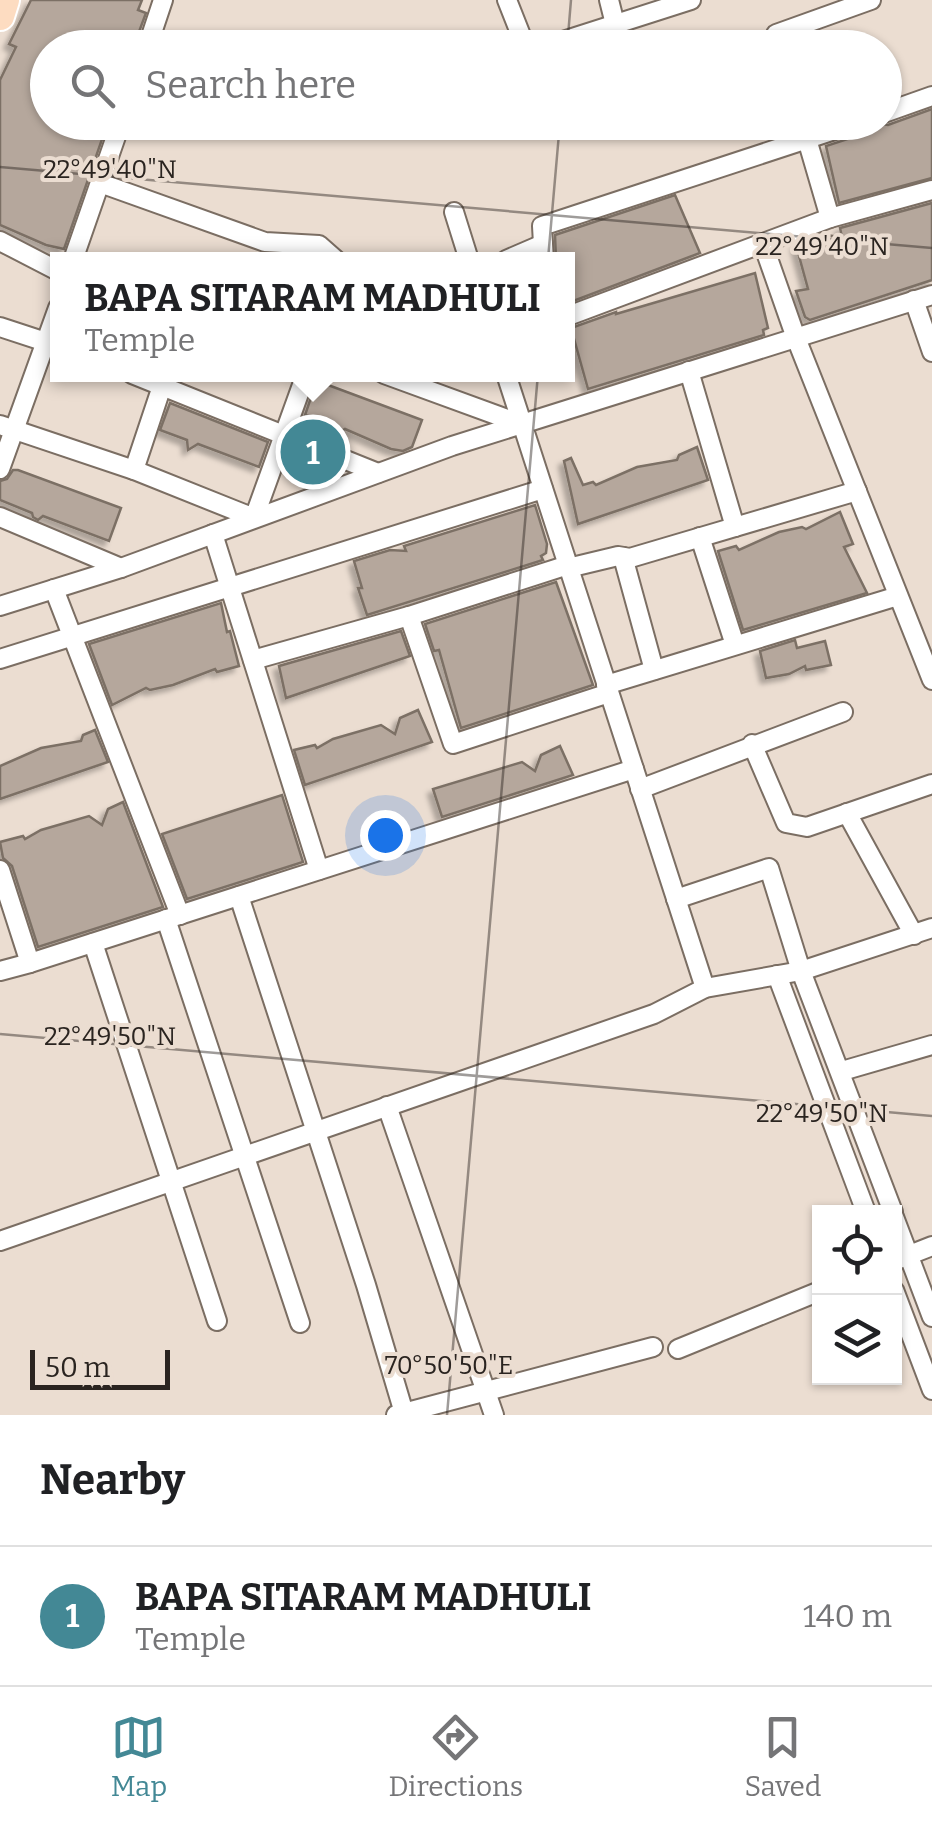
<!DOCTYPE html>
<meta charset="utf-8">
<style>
:root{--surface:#fff;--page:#f2f2f2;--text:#202124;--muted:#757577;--line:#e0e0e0;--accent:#438895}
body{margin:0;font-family:Bitter,serif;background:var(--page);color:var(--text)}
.controls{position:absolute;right:30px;bottom:30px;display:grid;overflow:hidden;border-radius:0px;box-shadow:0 2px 8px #0004}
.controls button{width:90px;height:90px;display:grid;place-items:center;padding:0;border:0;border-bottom:2px solid var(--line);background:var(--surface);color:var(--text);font:50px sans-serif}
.scale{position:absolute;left:30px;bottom:25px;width:140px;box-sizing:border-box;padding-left:10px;border:5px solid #2a2420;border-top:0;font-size:28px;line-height:35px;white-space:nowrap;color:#2a2420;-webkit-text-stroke:8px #ebddd1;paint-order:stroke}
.you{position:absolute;left:385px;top:835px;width:35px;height:35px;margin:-25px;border:8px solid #fff;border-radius:50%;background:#1a73e8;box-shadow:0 0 0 15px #1a73e833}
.badge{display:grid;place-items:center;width:65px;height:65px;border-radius:50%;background:var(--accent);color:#fff;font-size:32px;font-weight:700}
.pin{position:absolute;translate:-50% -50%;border:5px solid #fff;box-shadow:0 2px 10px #0006}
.popup{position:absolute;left:50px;top:252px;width:525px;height:130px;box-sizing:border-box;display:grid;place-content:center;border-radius:0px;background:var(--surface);filter:drop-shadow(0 2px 8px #0005);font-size:32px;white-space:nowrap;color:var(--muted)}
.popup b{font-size:38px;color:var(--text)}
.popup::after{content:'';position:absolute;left:50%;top:100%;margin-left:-20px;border:20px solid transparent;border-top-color:var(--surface)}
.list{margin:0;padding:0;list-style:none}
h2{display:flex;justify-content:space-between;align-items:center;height:130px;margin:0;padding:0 40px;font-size:42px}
h2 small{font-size:32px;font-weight:400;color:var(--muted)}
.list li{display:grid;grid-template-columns:65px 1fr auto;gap:30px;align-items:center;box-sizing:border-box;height:140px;padding:0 40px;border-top:2px solid var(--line)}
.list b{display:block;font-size:38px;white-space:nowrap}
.list p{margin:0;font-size:32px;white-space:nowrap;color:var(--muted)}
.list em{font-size:32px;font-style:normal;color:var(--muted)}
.icon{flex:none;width:55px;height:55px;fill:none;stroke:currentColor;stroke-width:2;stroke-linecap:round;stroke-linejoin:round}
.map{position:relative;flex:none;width:932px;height:1415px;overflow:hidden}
.search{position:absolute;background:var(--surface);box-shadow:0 2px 8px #0004;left:30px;right:30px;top:30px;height:110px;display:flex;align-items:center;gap:25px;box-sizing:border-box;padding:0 35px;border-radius:55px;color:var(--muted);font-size:38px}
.sheet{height:270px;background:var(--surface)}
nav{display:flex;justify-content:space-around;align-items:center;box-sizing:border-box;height:140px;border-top:2px solid var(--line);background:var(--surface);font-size:28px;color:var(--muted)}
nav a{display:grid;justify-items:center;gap:5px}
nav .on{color:var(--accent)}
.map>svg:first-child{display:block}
.building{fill:#b5a79c;stroke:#7c7065;stroke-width:2.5;filter:url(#shadow)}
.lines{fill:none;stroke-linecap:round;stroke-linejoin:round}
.minor-casing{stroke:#7b6e63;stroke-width:22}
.primary-casing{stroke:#fff;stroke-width:32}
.minor{stroke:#fff;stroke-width:18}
.primary{stroke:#fddcc1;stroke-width:28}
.ticks{fill:none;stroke:#2a2420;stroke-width:2.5;stroke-opacity:0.45}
.ticks-label{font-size:25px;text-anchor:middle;fill:#2a2420;stroke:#ebddd1;stroke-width:8;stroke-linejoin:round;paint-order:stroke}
</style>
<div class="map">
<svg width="932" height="1415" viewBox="0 0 932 1415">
<defs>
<filter id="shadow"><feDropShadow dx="-5" dy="5" stdDeviation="2.5" flood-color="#0004"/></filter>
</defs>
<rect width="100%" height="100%" fill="#ebddd1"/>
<g class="building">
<path d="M31,0H142L138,10L146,13L133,48H48V122H108L64,249L46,245L0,225V80L16,47L9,44Z"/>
<path d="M932,109V178L839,203L826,146L863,134L876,123L888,125Z"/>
<path d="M675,195L700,253L568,303V260H556L555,235Z"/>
<path d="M932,203V280L810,320L805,317L796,291L808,289L796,245L825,235L842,237L840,228Z"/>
<path d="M755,273L768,328L763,330L764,335L588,389L571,328L616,312V314Z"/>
<path d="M320,382L422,420L412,447L403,451L391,449L345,429L335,435L333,425L305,415L316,383Z"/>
<path d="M170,403L268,442L259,467L198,444L188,450L187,440L160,430Z"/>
<path d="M697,447L708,480L578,524L564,461L571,458L583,485L593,482L596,485L637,467L677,460L679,455Z"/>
<path d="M13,470H18L121,508L109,541L43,516L38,520L33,517L32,513L0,500V481L7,479Z"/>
<path d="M535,505L547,544L546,553L541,556L543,560L367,615L358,588H362L354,561L390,550L406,551L404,546Z"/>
<path d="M840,512L853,544L844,547L867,593L743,630L718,551L736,546L739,550L779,532L802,527L806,529Z"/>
<path d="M556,582L593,685L461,728L439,650L434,651L425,624Z"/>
<path d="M221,603L227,632L230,631L239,666L217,672L215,669L173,685L150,690L146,688L112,705L89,644Z"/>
<path d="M401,631L410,656L286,698L279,666Z"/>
<path d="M795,640L797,648L825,641L831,665L806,670L805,666L789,674L766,678L760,651Z"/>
<path d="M418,710L432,742L305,785L294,750L315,745L317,748L333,739L381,725L395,734L400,718Z"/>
<path d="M95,730L108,762L0,799V766L41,748L81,741L83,735Z"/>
<path d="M560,746L573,775L442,817L433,789L522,762L535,771L541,755Z"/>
<path d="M282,795L303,862L187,899L162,834Z"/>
<path d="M123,802L163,907L38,947L12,866L3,858L0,842L23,836L25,839L41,830L89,816L102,825L108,809Z"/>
</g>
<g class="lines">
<g class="minor-casing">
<g id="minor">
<path d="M507,0L526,48"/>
<path d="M609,0L615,24"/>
<path d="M147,48L163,0"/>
<path d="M541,48L691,0"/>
<path d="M780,48L776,34L871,0"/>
<path d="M884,113L932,96"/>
<path d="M100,183L265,242L319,245L336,260"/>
<path d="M454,212L469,260"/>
<path d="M830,218L932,190"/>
<path d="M0,241L58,271"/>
<path d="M543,244L542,226L859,122"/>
<path d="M763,244L796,338L932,680"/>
<path d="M73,260L121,122"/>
<path d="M506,260L543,244L544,260"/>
<path d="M914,300L932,352"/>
<path d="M568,316L830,218L802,122"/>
<path d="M0,327L58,346"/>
<path d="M689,371L735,527"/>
<path d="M132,374L378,473"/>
<path d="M384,374L521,424"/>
<path d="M506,374L705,988"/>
<path d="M0,425L134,470L254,518L306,374"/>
<path d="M0,469L58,308"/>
<path d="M134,470L162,386"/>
<path d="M0,517L121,568"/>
<path d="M213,534L319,870"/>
<path d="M700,537L735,645"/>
<path d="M623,557L654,670"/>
<path d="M568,568L618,556L630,558L857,491"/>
<path d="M54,589L180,915"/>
<path d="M0,606L121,568L452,446L932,295"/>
<path d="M409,616L453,744L609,693"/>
<path d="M0,659L543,489"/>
<path d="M253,660L409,616L568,565"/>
<path d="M606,685L898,596"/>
<path d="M752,744L786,823L807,827L932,784"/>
<path d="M640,789L843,712"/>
<path d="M847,813L914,935"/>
<path d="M0,870L30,963L634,769"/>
<path d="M239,896L366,1285L404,1413"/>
<path d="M676,899L769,868L801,971L893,1212"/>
<path d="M166,919L300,1323"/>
<path d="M93,943L217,1321"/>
<path d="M0,971L30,963"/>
<path d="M777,975L866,1212"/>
<path d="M842,1071L932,1045"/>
<path d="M387,1106L494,1415"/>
<path d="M894,1217L932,1317"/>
<path d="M0,1241L654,1014L705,988L801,971L932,928"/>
<path d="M894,1261L932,1246"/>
<path d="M894,1290L932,1390"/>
<path d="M678,1349L820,1291"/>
<path d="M396,1415L653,1347"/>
</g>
</g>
<g class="primary-casing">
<path id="primary" d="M0,16L5,0"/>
</g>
<use href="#minor" class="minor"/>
<use href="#primary" class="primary"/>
</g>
<path class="ticks" d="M567,48L571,0M0,167L932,248M0,1034L932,1116M447,1415L560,122"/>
<g class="ticks-label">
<text x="110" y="178">22°49'40"N</text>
<text x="822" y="255">22°49'40"N</text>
<text x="110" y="1045">22°49'50"N</text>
<text x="822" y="1122">22°49'50"N</text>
<text x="449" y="1374">70°50'50"E</text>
</g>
</svg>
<div class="controls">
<button><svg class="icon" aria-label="locate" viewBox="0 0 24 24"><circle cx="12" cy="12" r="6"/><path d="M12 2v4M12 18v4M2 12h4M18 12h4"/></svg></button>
<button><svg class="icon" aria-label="layers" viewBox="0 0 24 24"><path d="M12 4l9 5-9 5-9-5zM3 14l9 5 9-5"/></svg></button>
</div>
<div class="scale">50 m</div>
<div class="you"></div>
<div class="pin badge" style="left:313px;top:452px">1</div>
<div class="popup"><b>BAPA SITARAM MADHULI</b>Temple</div>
<div class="search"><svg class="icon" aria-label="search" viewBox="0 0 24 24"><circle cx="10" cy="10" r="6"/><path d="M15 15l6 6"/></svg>Search here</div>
</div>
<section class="sheet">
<h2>Nearby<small></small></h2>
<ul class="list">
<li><span class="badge">1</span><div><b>BAPA SITARAM MADHULI</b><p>Temple</p></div><em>140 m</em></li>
</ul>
</section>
<nav>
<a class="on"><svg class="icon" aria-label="map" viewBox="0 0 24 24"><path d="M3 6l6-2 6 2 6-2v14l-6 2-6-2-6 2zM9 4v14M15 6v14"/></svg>Map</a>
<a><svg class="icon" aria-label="directions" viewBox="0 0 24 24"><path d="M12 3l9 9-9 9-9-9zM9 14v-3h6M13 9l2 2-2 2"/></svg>Directions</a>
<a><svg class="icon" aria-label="saved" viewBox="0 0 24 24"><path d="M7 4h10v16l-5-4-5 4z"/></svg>Saved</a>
</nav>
